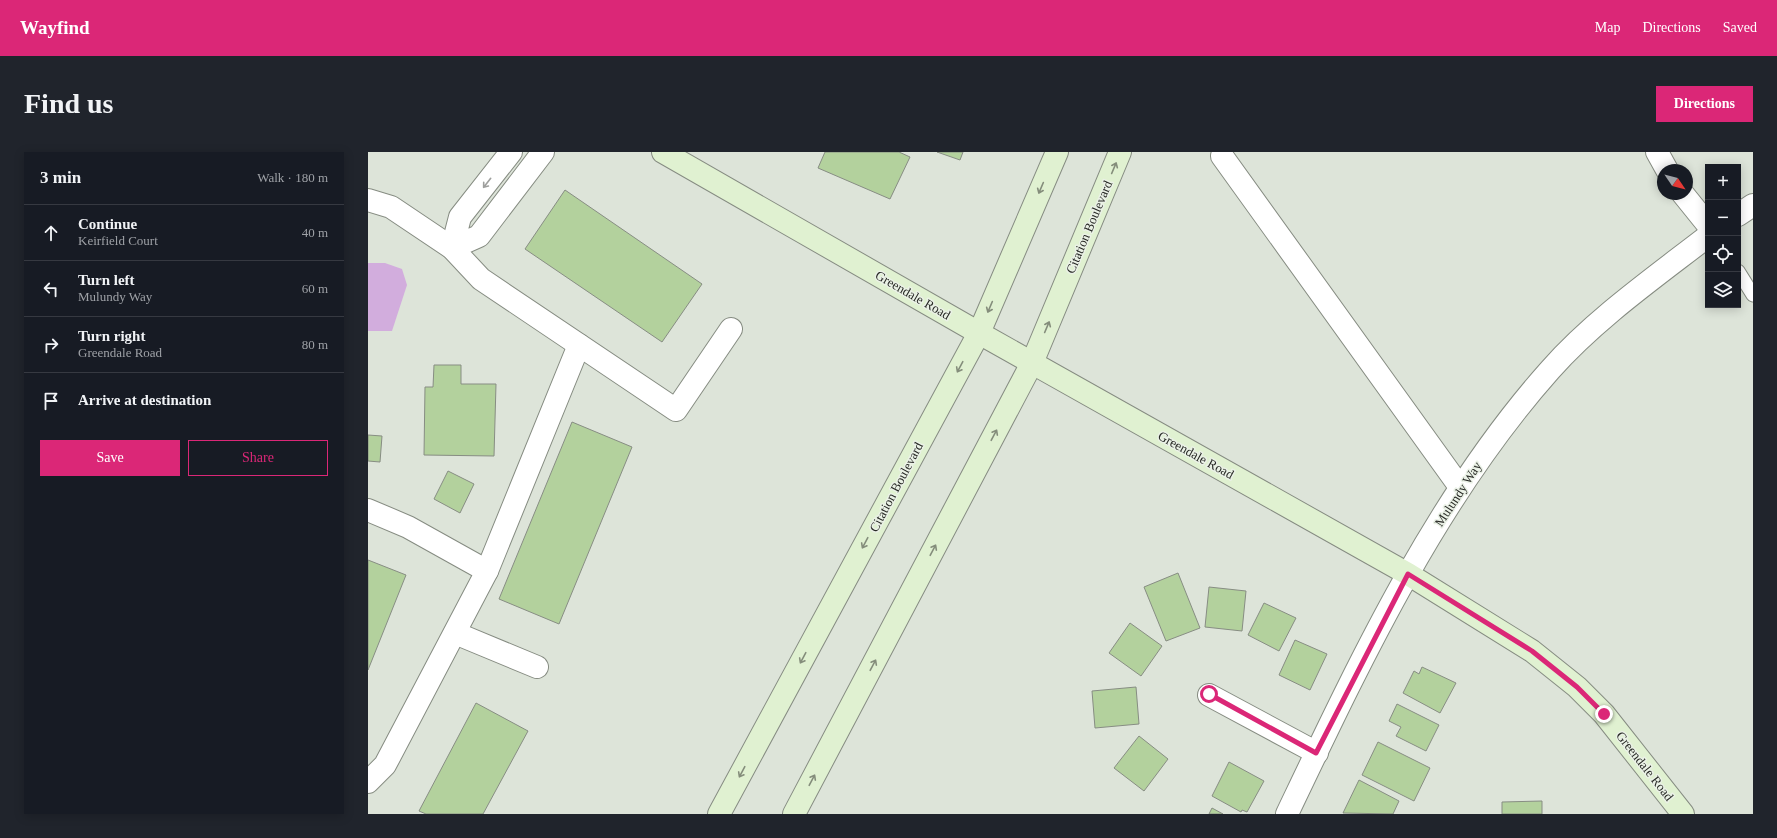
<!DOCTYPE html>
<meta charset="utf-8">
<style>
:root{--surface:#171b24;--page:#20242c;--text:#f1f3f6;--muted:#9ea1a6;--line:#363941;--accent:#db2777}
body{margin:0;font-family:Georgia,serif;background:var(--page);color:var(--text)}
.controls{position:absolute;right:12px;top:12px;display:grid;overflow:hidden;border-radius:0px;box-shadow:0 2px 10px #0003}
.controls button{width:36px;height:36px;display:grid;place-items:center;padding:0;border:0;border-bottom:1px solid var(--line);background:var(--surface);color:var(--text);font:20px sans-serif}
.compass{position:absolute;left:1289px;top:12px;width:36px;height:36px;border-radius:50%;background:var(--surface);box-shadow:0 2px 10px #0003;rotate:125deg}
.stop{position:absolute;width:12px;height:12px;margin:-9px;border:3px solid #db2777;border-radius:50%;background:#fff}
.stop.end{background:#db2777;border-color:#fff;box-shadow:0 1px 4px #0008}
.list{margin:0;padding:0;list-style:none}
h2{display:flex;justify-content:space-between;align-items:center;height:52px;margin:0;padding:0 16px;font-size:17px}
h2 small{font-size:13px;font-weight:400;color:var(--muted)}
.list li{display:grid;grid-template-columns:26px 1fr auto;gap:12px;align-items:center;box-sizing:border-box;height:56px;padding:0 16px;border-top:1px solid var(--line)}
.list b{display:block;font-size:15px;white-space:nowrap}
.list p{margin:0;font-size:13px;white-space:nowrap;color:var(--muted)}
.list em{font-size:13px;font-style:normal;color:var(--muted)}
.actions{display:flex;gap:8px;padding:12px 16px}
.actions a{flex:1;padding:9px 0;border:1px solid var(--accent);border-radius:0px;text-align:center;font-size:14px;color:var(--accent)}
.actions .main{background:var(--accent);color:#fff}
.icon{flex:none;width:22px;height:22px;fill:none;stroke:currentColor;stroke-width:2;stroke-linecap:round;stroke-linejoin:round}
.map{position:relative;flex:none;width:1385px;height:662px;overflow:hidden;border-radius:0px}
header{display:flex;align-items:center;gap:24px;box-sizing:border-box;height:56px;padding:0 20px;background:var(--accent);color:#fff}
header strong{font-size:19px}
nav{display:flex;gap:22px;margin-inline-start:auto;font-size:14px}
.intro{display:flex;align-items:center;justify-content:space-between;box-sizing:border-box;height:96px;padding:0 24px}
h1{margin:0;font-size:28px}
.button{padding:10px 18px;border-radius:0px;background:var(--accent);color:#fff;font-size:14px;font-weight:700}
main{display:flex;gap:24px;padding:0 24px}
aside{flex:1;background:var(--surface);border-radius:0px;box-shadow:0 2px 10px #0003}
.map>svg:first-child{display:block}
.water{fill:#d2addd}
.building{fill:#b3d19d;stroke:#878d83}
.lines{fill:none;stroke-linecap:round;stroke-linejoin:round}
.lane-casing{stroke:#868c82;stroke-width:15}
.street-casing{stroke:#868c82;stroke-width:24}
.secondary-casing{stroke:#868c82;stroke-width:24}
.lane{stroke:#fff;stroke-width:13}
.street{stroke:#fff;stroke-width:22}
.secondary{stroke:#e0f1d1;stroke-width:22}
.oneway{stroke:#848d7b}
.oneway2{stroke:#9e9f9d}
.route{stroke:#db2777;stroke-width:5}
.labels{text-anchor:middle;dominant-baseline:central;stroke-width:3;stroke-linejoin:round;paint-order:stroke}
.street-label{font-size:13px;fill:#272925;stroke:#eaf1e6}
</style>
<header>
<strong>Wayfind</strong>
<nav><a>Map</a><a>Directions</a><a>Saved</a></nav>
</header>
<div class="intro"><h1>Find us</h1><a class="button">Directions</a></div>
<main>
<aside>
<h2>3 min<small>Walk · 180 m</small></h2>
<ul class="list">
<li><svg class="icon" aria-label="ahead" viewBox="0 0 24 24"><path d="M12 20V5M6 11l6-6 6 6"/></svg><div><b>Continue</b><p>Keirfield Court</p></div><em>40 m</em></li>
<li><svg class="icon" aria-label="left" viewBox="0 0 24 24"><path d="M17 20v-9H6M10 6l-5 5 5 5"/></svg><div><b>Turn left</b><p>Mulundy Way</p></div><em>60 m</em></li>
<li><svg class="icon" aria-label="right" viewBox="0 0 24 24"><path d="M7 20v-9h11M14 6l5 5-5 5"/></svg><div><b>Turn right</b><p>Greendale Road</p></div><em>80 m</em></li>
<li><svg class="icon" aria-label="arrive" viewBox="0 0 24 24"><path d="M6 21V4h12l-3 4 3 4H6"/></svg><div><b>Arrive at destination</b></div></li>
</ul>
<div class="actions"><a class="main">Save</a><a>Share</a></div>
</aside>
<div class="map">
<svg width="1385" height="662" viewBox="0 0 1385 662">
<rect width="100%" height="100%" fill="#dde4d9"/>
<path class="water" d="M0,111H17L34,117L39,133L24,179H0Z"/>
<g class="building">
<path d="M457,0H531L542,5L522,47L450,16Z"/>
<path d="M569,0H595L592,8Z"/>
<path d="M197,38L334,132L294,190L157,97Z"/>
<path d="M66,213H93V232H128L126,304L56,303L57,235H65Z"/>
<path d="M204,270L264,295L191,472L131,447Z"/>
<path d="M0,283L14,284L12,310L0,309Z"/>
<path d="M80,319L106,332L92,361L66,347Z"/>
<path d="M0,408L38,423L0,518Z"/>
<path d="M810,421L832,476L798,489L776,435Z"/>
<path d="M841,435L878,439L874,479L837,475Z"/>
<path d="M896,451L928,466L911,499L880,483Z"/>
<path d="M762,471L794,494L773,524L741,501Z"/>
<path d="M927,488L959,502L942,538L911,523Z"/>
<path d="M1054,515L1088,531L1072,561L1035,541L1046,519L1051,522Z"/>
<path d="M768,535L771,572L727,576L724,539Z"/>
<path d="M108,551L160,579L115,662H58L51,659Z"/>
<path d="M1029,552L1071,573L1058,599L1028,584L1033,575L1021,569Z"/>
<path d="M771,584L800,607L776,639L746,616Z"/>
<path d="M1010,590L1062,616L1046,649L994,623Z"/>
<path d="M861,610L896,629L879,660L874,658L873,660L844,644Z"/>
<path d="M991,628L1031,649L1025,662L975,661Z"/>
<path d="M1174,649V662H1134V650Z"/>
<path d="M844,656L855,662H841Z"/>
</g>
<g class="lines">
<g class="lane-casing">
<path id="lane" d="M1370,119L1385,143"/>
</g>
<g class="street-casing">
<g id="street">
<path d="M143,0L92,65L84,96L111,84L175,0"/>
<path d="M1289,0L1299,18"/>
<path d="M854,4L1092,335"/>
<path d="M1315,42L1340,73"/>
<path d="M0,48L23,55L84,96L113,127L308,258L363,177"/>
<path d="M1370,63L1385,53"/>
<path d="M0,358L40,375L119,419"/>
<path d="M87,481L169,515"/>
<path d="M841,543L949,601"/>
<path d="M0,630L17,613L119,419L211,193"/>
<path d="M919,662C992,509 1068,346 1182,218C1226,168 1287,125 1340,84"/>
</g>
</g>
<g class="secondary-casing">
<g id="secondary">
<path d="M295,0L611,181L1040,422L1164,499L1209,535L1236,562L1315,662"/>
<path d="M351,662L611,181L689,0"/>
<path d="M426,662L664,211L752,0"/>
</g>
</g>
<use href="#lane" class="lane"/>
<use href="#street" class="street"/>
<use href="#secondary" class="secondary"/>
</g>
<defs><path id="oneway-shaft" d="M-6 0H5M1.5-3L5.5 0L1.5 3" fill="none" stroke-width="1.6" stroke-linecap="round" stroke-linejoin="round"/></defs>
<g class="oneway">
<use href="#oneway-shaft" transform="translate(746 16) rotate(-67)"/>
<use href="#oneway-shaft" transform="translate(673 36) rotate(113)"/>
<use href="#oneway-shaft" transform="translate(622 155) rotate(113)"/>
<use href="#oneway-shaft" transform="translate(679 175) rotate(-67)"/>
<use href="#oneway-shaft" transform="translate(592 215) rotate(118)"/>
<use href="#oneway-shaft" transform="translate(626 283) rotate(-62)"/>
<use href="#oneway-shaft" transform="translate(497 391) rotate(118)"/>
<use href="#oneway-shaft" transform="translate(565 398) rotate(-62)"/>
<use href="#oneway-shaft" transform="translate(435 506) rotate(118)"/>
<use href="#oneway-shaft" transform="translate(505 513) rotate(-62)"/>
<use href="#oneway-shaft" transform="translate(374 620) rotate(118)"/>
<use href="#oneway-shaft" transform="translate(444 628) rotate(-62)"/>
</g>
<use class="oneway2" href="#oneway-shaft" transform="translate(119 31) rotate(128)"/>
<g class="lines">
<path class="route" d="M841,542L948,601L1040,422L1164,499L1209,535L1236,562"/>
</g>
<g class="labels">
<g class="street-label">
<text transform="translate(721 75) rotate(-67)">Citation Boulevard</text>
<text transform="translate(545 143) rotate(30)">Greendale Road</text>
<text transform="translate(828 303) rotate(29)">Greendale Road</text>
<text transform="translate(528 335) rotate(-62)">Citation Boulevard</text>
<text transform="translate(1090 342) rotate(-57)">Mulundy Way</text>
<text transform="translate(1277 614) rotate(52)">Greendale Road</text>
</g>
</g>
</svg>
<div class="controls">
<button>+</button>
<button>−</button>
<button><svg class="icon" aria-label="locate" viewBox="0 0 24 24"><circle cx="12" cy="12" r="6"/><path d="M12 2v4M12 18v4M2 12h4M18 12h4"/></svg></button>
<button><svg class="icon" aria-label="layers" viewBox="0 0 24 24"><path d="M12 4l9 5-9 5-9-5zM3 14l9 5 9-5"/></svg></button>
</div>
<svg class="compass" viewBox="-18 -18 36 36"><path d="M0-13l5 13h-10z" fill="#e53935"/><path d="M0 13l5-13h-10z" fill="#9ea1a6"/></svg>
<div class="stop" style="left:841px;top:542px"></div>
<div class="stop end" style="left:1236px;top:562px"></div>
</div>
</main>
